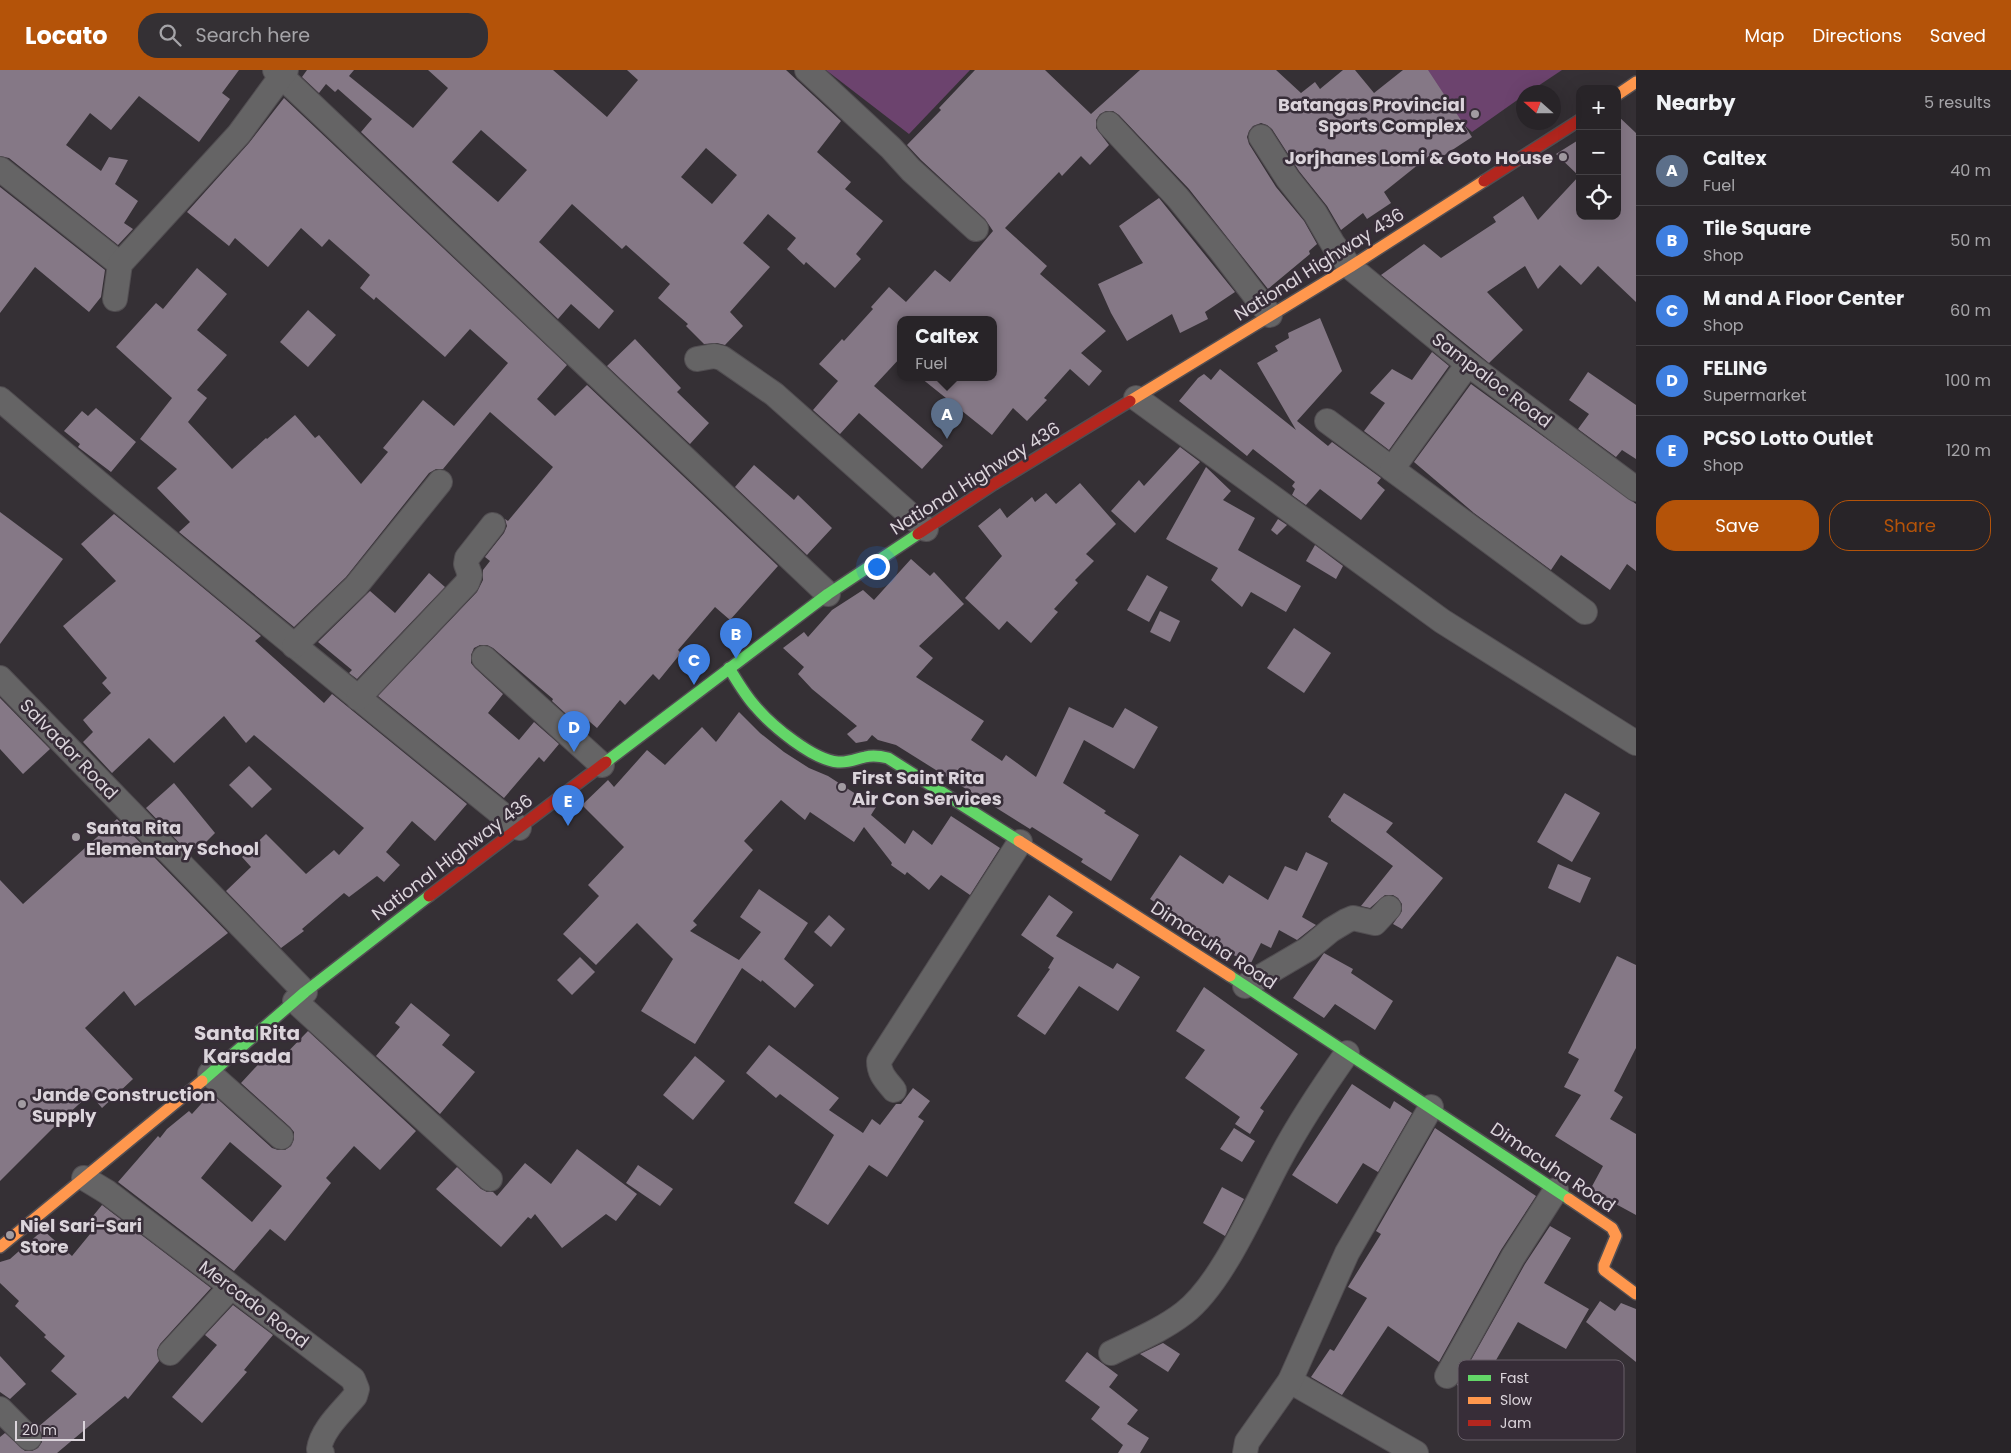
<!DOCTYPE html>
<meta charset="utf-8">
<style>
:root{--surface:#282428;--page:#343034;--text:#f1f3f6;--muted:#a5a4a8;--line:#444145;--accent:#b45309}
body{margin:0;font-family:Poppins,sans-serif;background:var(--page);color:var(--text)}
.controls{position:absolute;right:15px;top:15px;display:grid;overflow:hidden;border-radius:10px;box-shadow:0 5px 20px #0002}
.controls button{width:45px;height:45px;display:grid;place-items:center;padding:0;border:0;border-bottom:1px solid var(--line);background:var(--surface);color:var(--text);font:25px sans-serif}
.compass{position:absolute;left:1516px;top:15px;width:45px;height:45px;border-radius:50%;background:var(--surface);box-shadow:0 5px 20px #0002;rotate:291deg}
.scale{position:absolute;left:15px;bottom:12px;width:70px;box-sizing:border-box;padding-left:5px;border:2px solid #dbd4db;border-top:0;font-size:14px;line-height:18px;white-space:nowrap;color:#dbd4db;-webkit-text-stroke:4px #372d38;paint-order:stroke}
.you{position:absolute;left:876px;top:496px;width:18px;height:18px;margin:-12px;border:4px solid #fff;border-radius:50%;background:#1a73e8;box-shadow:0 0 0 8px #1a73e833}
.badge{display:grid;place-items:center;width:32px;height:32px;border-radius:50%;background:var(--accent);color:#fff;font-size:16px;font-weight:700}
.pin{position:absolute;translate:-50% -41px;filter:drop-shadow(0 1px 2px #0008)}
.pin::after{content:'';position:absolute;top:26px;width:18px;height:15px;background:inherit;clip-path:polygon(0 0,100% 0,50% 100%)}
.popup{position:absolute;left:897px;top:246px;width:100px;height:65px;box-sizing:border-box;display:grid;place-content:center;border-radius:10px;background:var(--surface);filter:drop-shadow(0 1px 4px #0005);font-size:16px;white-space:nowrap;color:var(--muted)}
.popup b{font-size:19px;color:var(--text)}
.popup::after{content:'';position:absolute;left:50%;top:100%;margin-left:-10px;border:10px solid transparent;border-top-color:var(--surface)}
.list{margin:0;padding:0;list-style:none}
h2{display:flex;justify-content:space-between;align-items:center;height:65px;margin:0;padding:0 20px;font-size:21px}
h2 small{font-size:16px;font-weight:400;color:var(--muted)}
.list li{display:grid;grid-template-columns:32px 1fr auto;gap:15px;align-items:center;box-sizing:border-box;height:70px;padding:0 20px;border-top:1px solid var(--line)}
.list b{display:block;font-size:19px;white-space:nowrap}
.list p{margin:0;font-size:16px;white-space:nowrap;color:var(--muted)}
.list em{font-size:16px;font-style:normal;color:var(--muted)}
.actions{display:flex;gap:10px;padding:15px 20px}
.actions a{flex:1;padding:11px 0;border:1px solid var(--accent);border-radius:20px;text-align:center;font-size:18px;color:var(--accent)}
.actions .main{background:var(--accent);color:#fff}
.icon{flex:none;width:28px;height:28px;fill:none;stroke:currentColor;stroke-width:2;stroke-linecap:round;stroke-linejoin:round}
.map{position:relative;flex:none;width:1636px;height:1383px;overflow:hidden}
header{display:flex;align-items:center;gap:30px;box-sizing:border-box;height:70px;padding:0 25px;background:var(--accent);color:#fff}
header strong{font-size:24px}
nav{display:flex;gap:28px;margin-inline-start:auto;font-size:18px}
.search{width:350px;height:45px;background:var(--page);display:flex;align-items:center;gap:12px;box-sizing:border-box;padding:0 18px;border-radius:20px;color:var(--muted);font-size:19px}
main{display:flex}
aside{flex:1;background:var(--surface)}
.map>svg:first-child{display:block}
.green{fill:#6c436e}
.building{fill:#857886;fill-rule:evenodd}
.lines{fill:none;stroke-linecap:round;stroke-linejoin:round}
.street-casing{stroke:#524e52;stroke-width:26}
.fast-casing{stroke:#524e52;stroke-width:14}
.slow-casing{stroke:#524e52;stroke-width:14}
.jam-casing{stroke:#524e52;stroke-width:14}
.street{stroke:#656465;stroke-width:24}
.fast{stroke:#63d668;stroke-width:11}
.slow{stroke:#ff974d;stroke-width:11}
.jam{stroke:#b3261e;stroke-width:11}
.poi-dot{fill:#a19ba1;stroke:#372d38;stroke-width:2}
.labels{text-anchor:middle;dominant-baseline:central;stroke-width:5;stroke-linejoin:round;paint-order:stroke}
.poi-label{font-size:18px;font-weight:bold;fill:#dbd4db;stroke:#372d38;text-anchor:start}
.street-label{font-size:18px;fill:#dbd4db;stroke:#372d38}
.quarter-label{font-size:20px;font-weight:bold;fill:#dbd4db;stroke:#372d38}
.key{fill:#372d38;stroke:#685f69;stroke-width:1}
.key-label{font-size:14px;fill:#dbd4db}
</style>
<header>
<strong>Locato</strong>
<div class="search"><svg class="icon" aria-label="search" viewBox="0 0 24 24"><circle cx="10" cy="10" r="6"/><path d="M15 15l6 6"/></svg>Search here</div>
<nav><a>Map</a><a>Directions</a><a>Saved</a></nav>
</header>
<main>
<div class="map">
<svg width="1636" height="1383" viewBox="0 0 1636 1383">
<rect width="100%" height="100%" fill="#353035"/>
<g class="green">
<path d="M826,0H970L909,64Z"/>
<path d="M1404,0H1562L1529,22H1524L1523,26L1472,62Z"/>
</g>
<g class="building">
<path d="M0,0H239L222,23L230,29L199,72L139,26L111,60L90,43L66,75L101,101L109,87L128,90L115,114L138,131L124,153L133,159L118,175L9,88L0,86Z"/>
<path d="M307,0H354L349,6L413,58L448,18L428,0H553L607,47L638,10L627,0H786L841,51L817,82L851,112L845,119L883,151L856,184L861,189L835,218L806,192L804,195L787,179L796,168L768,144L743,173L770,197L730,242L743,256L725,275L717,273L704,274L686,256L688,254L658,228L670,214L626,175L622,179L572,134L539,172L614,241L599,259L571,234L558,249L361,62L372,49L338,19L335,22L326,14L319,23L302,7ZM481,60L527,100L498,132L452,92ZM706,78L737,105L712,134L681,107Z"/>
<path d="M975,0H1045L1091,44L1140,0H1276L1301,23L1315,12L1320,19L1343,0H1355L1374,23L1403,0H1428L1472,67L1434,92L1429,86L1384,122L1391,133L1367,149L1363,143L1341,160L1327,136L1299,101L1272,59L1267,55L1261,53L1253,56L1249,61L1247,67L1249,74L1276,117L1304,151L1317,174L1309,181L1310,184L1268,219L1189,119L1119,45L1113,41H1106L1100,44L1096,50V58L1109,75L1090,95L1081,86L1062,106L1059,102L1005,158L1047,196L1040,204L1106,261L1081,283L1102,301L1089,316L1070,299L1044,328L1047,330L1027,351L1013,338L992,365L921,308H993V250H901V287L874,316L943,376L922,399L859,343L840,364L813,340L838,311L819,294L842,269L844,271L873,239L871,237L889,217L906,232L935,200L950,212L993,161L985,149L921,90L907,75L941,40L939,38Z"/>
<path d="M284,28L567,295L537,329L555,346L587,315L778,496L730,550L715,537L678,580L681,583L659,610L653,604L625,635L620,630L597,658L583,646L576,653L552,631L553,629L493,578L487,575H480L474,578L471,585V593L475,598L503,624L488,643L519,670L534,652L559,674L544,692L539,687L504,728L378,626L477,522L483,510V500L490,491L485,487L504,463L507,456L505,449L508,451L553,397L490,342L443,399H436L429,403L346,507L294,557L179,462L190,452L157,418L177,399L140,369L172,328L116,277L156,233L163,239L197,198L227,224L197,260L227,285L197,320L207,328L188,352L232,399L266,368L267,369L295,345L315,368L319,365L361,414L388,382L383,378L423,330L454,356L508,293L470,259L445,287L376,227L374,230L360,218L370,205L329,169L322,177L301,158L268,197L235,168L229,176L187,142L249,73Z"/>
<path d="M1617,45L1636,63V232L1598,196L1581,215L1560,195L1538,219L1525,196L1487,222L1523,260L1489,293L1381,205L1424,174L1441,188L1496,152L1493,147L1523,126L1538,150L1579,106L1556,84L1580,69V146H1617Z"/>
<path d="M0,117L105,200L101,227L89,242L35,197L0,243Z"/>
<path d="M1159,128L1235,222L1205,242L1208,249L1180,263L1172,244L1127,271L1111,243L1098,214L1143,193L1119,156Z"/>
<path d="M308,240L336,265L308,297L280,272Z"/>
<path d="M1320,248L1342,301L1297,351L1328,376L1332,372L1381,408L1377,413L1385,420L1361,450L1320,419L1306,435L1292,425L1295,419L1292,416L1295,412L1253,379L1247,386L1179,331L1198,308L1204,304L1211,310L1220,299L1296,360L1257,293L1278,281L1275,276L1289,268L1288,263Z"/>
<path d="M635,269L681,318L677,322L709,353L690,374L607,296Z"/>
<path d="M1432,282L1449,296L1389,380L1364,361L1385,333L1370,323L1392,299L1412,310Z"/>
<path d="M1588,302L1636,335V389L1622,380L1616,387L1578,359L1589,344L1569,330Z"/>
<path d="M1471,314L1636,434V501L1627,494L1610,520L1561,485L1551,500L1474,443L1414,392Z"/>
<path d="M96,338L136,372L111,402L78,377L80,374L64,361L82,341L88,346Z"/>
<path d="M1180,377L1200,392L1135,463L1111,441L1139,410L1144,416Z"/>
<path d="M754,395L794,430L798,425L832,458L807,485L735,417Z"/>
<path d="M1206,397L1231,421L1223,430L1255,448L1238,480L1301,516L1286,542L1251,522L1242,537L1211,510L1218,498L1166,469Z"/>
<path d="M1080,413L1116,454L1086,484L1094,491L1075,510L1078,513L1054,539L1058,542L1031,573L1007,551L999,560L965,528L1002,486L978,456L1000,438L1007,448L1032,427L1035,432L1046,423L1056,434Z"/>
<path d="M0,442L63,489L0,574Z"/>
<path d="M114,444L261,566L255,571L324,633L332,624L467,734L435,771L412,751L386,782L400,795L384,812L377,806L349,827L344,823L302,859L304,861L281,878L226,821L251,797L242,787L266,764L306,804L334,780L339,785L364,758L254,665L246,673L224,646L174,693L149,668L112,703L83,672L93,662L83,650L111,623L102,613L107,608L63,556L116,511L81,474Z"/>
<path d="M1278,449L1287,455L1277,465L1271,460Z"/>
<path d="M1315,475L1343,496L1336,509L1306,491Z"/>
<path d="M911,489L930,506L934,502L964,534L919,576L933,588L916,607L984,651L971,670L1002,691L1006,685L1036,707L1069,637L1113,658L1125,638L1158,657L1134,699L1084,670L1063,713L1106,741L1104,743L1139,765L1111,811L1081,792L1083,789L1032,757L1030,759L896,675L878,670L872,665L867,671L856,673L847,664L857,656L812,619L798,604L804,597L783,578L804,562L808,567L832,540L863,520L874,530Z"/>
<path d="M429,503L445,517L357,609L349,603L352,600L318,572L370,521L395,543Z"/>
<path d="M1147,505L1168,517L1149,552L1127,540Z"/>
<path d="M1160,541L1180,551L1170,572L1150,562Z"/>
<path d="M1294,558L1331,583L1304,623L1267,598Z"/>
<path d="M0,628L50,679L23,704L0,679Z"/>
<path d="M739,642L760,663L784,682L809,698L828,706L876,737L871,745L905,774L913,760L932,775L951,746L1000,778L970,825L941,805L929,820L907,802L905,805L891,795L892,793L864,757L854,772L810,742L805,750L781,730L744,771L753,780L693,851L697,855L690,861L739,890L761,862L740,847L759,819L808,853L784,889L814,915L795,938L762,910L761,912L742,898L695,974L641,941L673,889L637,853L596,895L563,864L599,826L588,815L624,777L582,735L608,710L614,717L647,680L665,695L702,657L716,672Z"/>
<path d="M249,696L272,719L252,738L229,715Z"/>
<path d="M174,713L215,763L202,776L187,781L146,738Z"/>
<path d="M1344,723L1393,753L1386,762L1443,808L1402,859L1393,854L1402,841V834L1398,828L1393,825H1385L1370,838L1361,836L1393,796L1331,751V749L1328,747Z"/>
<path d="M1565,723L1600,743L1572,792L1537,772Z"/>
<path d="M117,749L228,863L135,936L124,921L85,958L133,1009L102,1038L90,1024L55,1056L0,1111V810L23,834Z"/>
<path d="M1306,782L1328,793L1302,847L1316,855L1297,870L1279,860L1271,878L1261,873L1251,893L1227,882L1226,885L1209,874L1211,869L1150,829L1180,785L1223,814L1229,805L1268,830L1285,796L1297,801Z"/>
<path d="M1558,794L1591,808L1580,833L1548,818Z"/>
<path d="M1049,825L1073,842L1056,866L1113,899L1117,893L1140,907L1118,941L1079,916L1045,965L1017,946L1050,899L1048,898L1054,888L1021,865Z"/>
<path d="M829,845L845,859L831,877L814,862Z"/>
<path d="M1324,883L1353,899L1351,903L1393,931L1375,960L1335,934L1324,948L1293,928Z"/>
<path d="M1617,886L1636,895V978L1614,1021L1623,1027L1610,1049L1636,1064V1145L1590,1120L1603,1096L1555,1066L1581,1025L1564,1017L1579,989L1568,983Z"/>
<path d="M580,887L595,902L572,925L557,910Z"/>
<path d="M1204,917L1298,984L1260,1038L1264,1041L1250,1064L1235,1054L1240,1047L1185,1008L1205,980L1176,961Z"/>
<path d="M411,933L450,965L442,975L475,1002L440,1044L376,986L400,957L395,953Z"/>
<path d="M308,961L416,1061L380,1100L354,1076L326,1108L331,1113L285,1171L270,1159L234,1201L118,1112L158,1066L160,1068L167,1059L189,1041L192,1044L211,1023L272,1078L278,1080H285L291,1076L294,1069V1062L290,1057L241,1013L267,985L276,994ZM230,1072L282,1116L252,1152L201,1108Z"/>
<path d="M769,975L839,1028L829,1040L863,1063L872,1049L880,1055L896,1034H901L913,1018L930,1031L918,1047L924,1051L887,1107L869,1095L828,1155L794,1133L834,1065L780,1024L776,1028L746,1003Z"/>
<path d="M695,986L725,1011L693,1050L663,1025Z"/>
<path d="M1352,1014L1390,1039L1394,1031L1412,1043L1378,1102L1363,1093L1337,1134L1292,1105Z"/>
<path d="M1234,1058L1255,1071L1242,1092L1220,1079Z"/>
<path d="M1435,1058L1536,1126L1501,1180L1439,1292L1388,1256L1342,1325L1311,1307L1330,1279L1334,1281L1367,1228L1348,1217L1381,1164L1376,1161Z"/>
<path d="M577,1079L637,1124L616,1151L606,1144L562,1178L535,1144L531,1149L528,1147L501,1177L436,1119L457,1097L481,1119L487,1122H493L497,1126L525,1093L551,1114Z"/>
<path d="M638,1095L673,1119L660,1136L626,1113Z"/>
<path d="M1222,1117L1244,1129L1225,1166L1203,1153Z"/>
<path d="M102,1135L211,1218L160,1274L157,1280L159,1291L128,1329L125,1326L57,1383H0V1367L5,1363L25,1381H32L38,1378L42,1372V1365L38,1357L77,1324L51,1301L65,1286L44,1267L46,1265L15,1236L19,1231L0,1213V1192L10,1189L43,1160L72,1186L95,1158L88,1152Z"/>
<path d="M1550,1156L1571,1168L1544,1213L1589,1239L1566,1279L1518,1252L1488,1304L1494,1307L1481,1328L1457,1315L1525,1194Z"/>
<path d="M1600,1231L1615,1241L1621,1233L1636,1239V1292L1586,1252Z"/>
<path d="M233,1235L273,1265L244,1300L247,1302L202,1353L172,1327L217,1275L205,1265Z"/>
<path d="M1163,1273L1180,1284L1168,1302L1140,1284Z"/>
<path d="M1087,1282L1118,1305L1109,1317L1138,1340L1127,1354L1149,1368L1140,1383H1118L1123,1375L1091,1349L1100,1337L1065,1311Z"/>
<path d="M0,1286L26,1314L10,1329L0,1322Z"/>
</g>
<g class="lines">
<g class="street-casing">
<g id="street">
<path d="M275,0L828,524"/>
<path d="M807,0L891,78L911,100L976,159"/>
<path d="M1109,54L1178,128L1221,181L1270,245"/>
<path d="M1261,67L1288,109L1315,143L1333,174L1350,197L1468,294L1636,419"/>
<path d="M0,99L120,194"/>
<path d="M115,229L120,194L239,64L286,0"/>
<path d="M697,289L714,286L722,288L774,324L926,459"/>
<path d="M1136,328L1442,551L1636,673"/>
<path d="M0,329C170,475 344,617 519,758"/>
<path d="M1327,351L1585,542"/>
<path d="M1392,399L1468,294"/>
<path d="M294,576L356,516L440,412"/>
<path d="M484,588L602,695"/>
<path d="M0,608L305,922"/>
<path d="M358,628L467,513L470,505L466,494L467,488L493,455"/>
<path d="M1245,916L1308,879L1331,860L1346,851L1353,848L1375,853L1389,838"/>
<path d="M295,931L490,1109"/>
<path d="M210,1004L281,1067"/>
<path d="M894,1020C886,1010 879,1004 879,991L1020,772"/>
<path d="M84,1108L107,1122L353,1309L357,1319L355,1326C342,1342 322,1359 319,1379L322,1383"/>
<path d="M170,1283L231,1217"/>
<path d="M1111,1283C1135,1271 1162,1260 1184,1243C1223,1213 1256,1133 1280,1089C1300,1051 1323,1017 1347,983"/>
<path d="M1447,1306L1513,1187L1556,1120"/>
<path d="M1290,1311L1416,1383"/>
<path d="M0,1339L29,1368"/>
<path d="M1245,1383L1247,1372L1290,1311L1347,1183L1431,1037"/>
</g>
</g>
<g class="fast-casing">
<g id="fast">
<path d="M729,598C737,611 745,625 755,636C772,656 813,690 838,692C848,693 856,689 865,687C873,685 880,686 888,688L1019,771"/>
<path d="M606,692L828,524L918,464"/>
<path d="M1230,906L1569,1129"/>
<path d="M202,1011L305,922L429,826"/>
</g>
</g>
<g class="slow-casing">
<g id="slow">
<path d="M1617,25L1636,12"/>
<path d="M1130,331L1350,197L1484,111"/>
<path d="M1019,771L1230,906"/>
<path d="M1569,1129L1612,1158L1616,1166L1604,1195V1200L1636,1224"/>
<path d="M0,1177L202,1011"/>
</g>
</g>
<g class="jam-casing">
<g id="jam">
<path d="M1484,111L1580,50"/>
<path d="M918,464L994,414L1130,331"/>
<path d="M429,826L606,692"/>
</g>
</g>
<use href="#street" class="street"/>
<use href="#fast" class="fast"/>
<use href="#slow" class="slow"/>
<use href="#jam" class="jam"/>
</g>
<g class="poi-dot">
<circle cx="1475" cy="44" r="5"/>
<circle cx="1563" cy="87" r="5"/>
<circle cx="842" cy="717" r="5"/>
<circle cx="76" cy="767" r="5"/>
<circle cx="22" cy="1034" r="5"/>
<circle cx="10" cy="1165" r="5"/>
</g>
<g class="labels">
<g class="poi-label">
<text x="1465" y="34" text-anchor="end">Batangas Provincial<tspan x="1465" dy="21">Sports Complex</tspan></text>
<text x="1553" y="87" text-anchor="end">Jorjhanes Lomi &amp; Goto House</text>
<text x="852" y="707">First Saint Rita<tspan x="852" dy="21">Air Con Services</tspan></text>
<text x="86" y="757">Santa Rita<tspan x="86" dy="21">Elementary School</tspan></text>
<text x="32" y="1024">Jande Construction<tspan x="32" dy="21">Supply</tspan></text>
<text x="20" y="1155">Niel Sari-Sari<tspan x="20" dy="21">Store</tspan></text>
</g>
<g class="street-label">
<text transform="translate(1319 194) rotate(-32)">National Highway 436</text>
<text transform="translate(1492 310) rotate(37)">Sampaloc Road</text>
<text transform="translate(975 408) rotate(-32)">National Highway 436</text>
<text transform="translate(69 679) rotate(46)">Salvador Road</text>
<text transform="translate(452 787) rotate(-37)">National Highway 436</text>
<text transform="translate(1214 875) rotate(33)">Dimacuha Road</text>
<text transform="translate(1553 1097) rotate(34)">Dimacuha Road</text>
<text transform="translate(254 1234) rotate(37)">Mercado Road</text>
</g>
<g class="quarter-label">
<text x="247" y="963">Santa Rita<tspan x="247" dy="23">Karsada</tspan></text>
</g>
</g>
<rect x="1458" y="1290" width="166" height="80" rx="8" class="key"/>
<rect x="1468" y="1305" width="23" height="6" fill="#63d668"/>
<rect x="1468" y="1327" width="23" height="7" fill="#ff974d"/>
<rect x="1468" y="1350" width="23" height="6" fill="#b3261e"/>
<g class="key-label">
<text x="1500" y="1313">Fast</text>
<text x="1500" y="1335">Slow</text>
<text x="1500" y="1358">Jam</text>
</g>
</svg>
<div class="controls">
<button>+</button>
<button>−</button>
<button><svg class="icon" aria-label="locate" viewBox="0 0 24 24"><circle cx="12" cy="12" r="6"/><path d="M12 2v4M12 18v4M2 12h4M18 12h4"/></svg></button>
</div>
<svg class="compass" viewBox="-18 -18 36 36"><path d="M0-13l5 13h-10z" fill="#e53935"/><path d="M0 13l5-13h-10z" fill="#a5a4a8"/></svg>
<div class="scale">20 m</div>
<div class="you"></div>
<div class="pin badge" style="left:947px;top:369px;background:#5c6f8a">A</div>
<div class="popup"><b>Caltex</b>Fuel</div>
<div class="pin badge" style="left:736px;top:589px;background:#3f7fe0">B</div>
<div class="pin badge" style="left:694px;top:615px;background:#3f7fe0">C</div>
<div class="pin badge" style="left:574px;top:682px;background:#3f7fe0">D</div>
<div class="pin badge" style="left:568px;top:756px;background:#3f7fe0">E</div>
</div>
<aside>
<h2>Nearby<small>5 results</small></h2>
<ul class="list">
<li><span class="badge" style="background:#5c6f8a">A</span><div><b>Caltex</b><p>Fuel</p></div><em>40 m</em></li>
<li><span class="badge" style="background:#3f7fe0">B</span><div><b>Tile Square</b><p>Shop</p></div><em>50 m</em></li>
<li><span class="badge" style="background:#3f7fe0">C</span><div><b>M and A Floor Center</b><p>Shop</p></div><em>60 m</em></li>
<li><span class="badge" style="background:#3f7fe0">D</span><div><b>FELING</b><p>Supermarket</p></div><em>100 m</em></li>
<li><span class="badge" style="background:#3f7fe0">E</span><div><b>PCSO Lotto Outlet</b><p>Shop</p></div><em>120 m</em></li>
</ul>
<div class="actions"><a class="main">Save</a><a>Share</a></div>
</aside>
</main>
